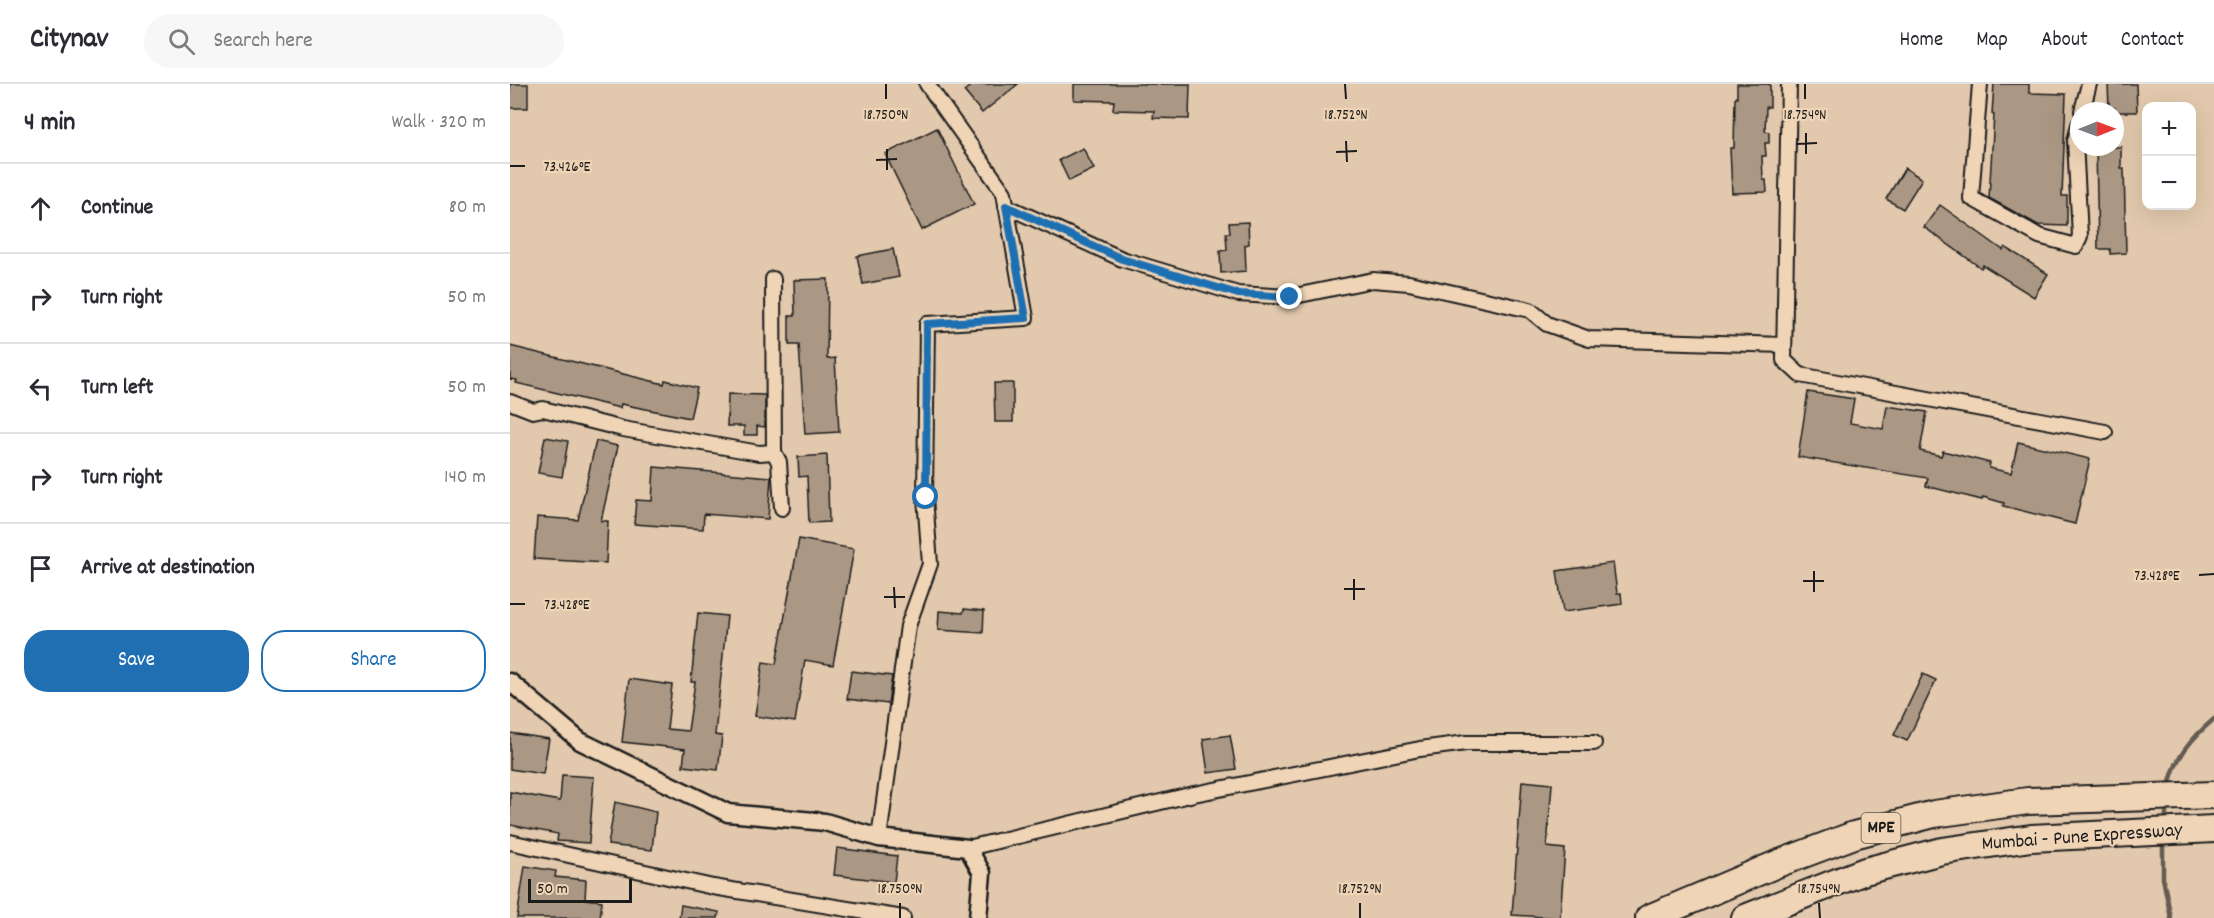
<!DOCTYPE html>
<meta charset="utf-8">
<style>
:root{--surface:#fff;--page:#f7f7f7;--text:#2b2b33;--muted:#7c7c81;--line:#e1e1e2;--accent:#1f6fb2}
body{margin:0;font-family:Dekko,sans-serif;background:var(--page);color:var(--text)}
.controls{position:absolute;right:18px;top:18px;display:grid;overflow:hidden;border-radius:12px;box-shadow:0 6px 24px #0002}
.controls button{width:54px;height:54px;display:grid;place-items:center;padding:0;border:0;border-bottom:2px solid var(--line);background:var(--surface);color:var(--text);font:30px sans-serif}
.compass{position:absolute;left:1560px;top:18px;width:54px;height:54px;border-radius:50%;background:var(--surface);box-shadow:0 6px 24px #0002;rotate:89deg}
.scale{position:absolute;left:18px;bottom:15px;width:104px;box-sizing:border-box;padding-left:6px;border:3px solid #1c1c1c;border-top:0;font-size:16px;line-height:21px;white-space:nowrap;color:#1c1c1c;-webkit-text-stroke:4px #efd4b6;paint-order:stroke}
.stop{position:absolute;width:18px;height:18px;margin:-14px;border:4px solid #1f6fb2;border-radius:50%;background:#fff}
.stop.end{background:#1f6fb2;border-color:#fff;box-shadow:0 2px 6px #0008}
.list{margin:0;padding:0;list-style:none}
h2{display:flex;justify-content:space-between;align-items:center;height:78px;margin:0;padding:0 24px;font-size:26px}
h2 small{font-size:20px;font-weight:400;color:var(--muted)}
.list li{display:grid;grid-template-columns:39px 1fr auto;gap:18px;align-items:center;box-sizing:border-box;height:90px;padding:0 24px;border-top:2px solid var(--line)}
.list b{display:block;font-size:22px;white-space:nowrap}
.list em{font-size:20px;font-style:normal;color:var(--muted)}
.actions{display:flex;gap:12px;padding:18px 24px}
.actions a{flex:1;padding:14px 0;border:2px solid var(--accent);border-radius:24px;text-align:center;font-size:21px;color:var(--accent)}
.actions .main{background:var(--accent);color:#fff}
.icon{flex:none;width:33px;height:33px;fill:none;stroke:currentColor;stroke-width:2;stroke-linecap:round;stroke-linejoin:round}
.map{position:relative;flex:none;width:1704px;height:834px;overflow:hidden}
header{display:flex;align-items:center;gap:36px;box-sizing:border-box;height:84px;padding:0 30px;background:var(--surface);border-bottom:2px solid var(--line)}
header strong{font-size:28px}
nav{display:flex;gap:33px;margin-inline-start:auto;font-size:21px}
.search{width:420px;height:54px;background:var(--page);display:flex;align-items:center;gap:15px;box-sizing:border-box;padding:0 21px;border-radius:33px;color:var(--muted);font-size:22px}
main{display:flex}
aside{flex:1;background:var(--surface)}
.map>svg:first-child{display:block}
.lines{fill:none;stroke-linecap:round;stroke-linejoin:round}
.stream{stroke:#655c51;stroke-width:4.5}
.building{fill:#ab9884;stroke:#1c1c1c;stroke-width:1.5}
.minor-casing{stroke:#1c1c1c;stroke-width:18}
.tertiary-casing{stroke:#1c1c1c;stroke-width:21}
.motorway-casing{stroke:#1c1c1c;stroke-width:30}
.minor{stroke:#efd4b6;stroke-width:14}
.tertiary{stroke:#efd4b6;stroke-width:16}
.motorway{stroke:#efd4b6;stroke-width:26}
.route{stroke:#1f6fb2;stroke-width:8}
.ticks{fill:none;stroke:#1c1c1c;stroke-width:2}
.labels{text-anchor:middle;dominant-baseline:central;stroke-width:4.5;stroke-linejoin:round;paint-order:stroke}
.shield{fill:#efd4b6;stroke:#5b534a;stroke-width:1.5}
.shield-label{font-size:18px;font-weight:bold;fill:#1c1c1c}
.street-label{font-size:20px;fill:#1c1c1c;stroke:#efd4b6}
.ticks-label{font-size:15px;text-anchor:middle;fill:#1c1c1c;stroke:#efd4b6;stroke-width:4.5;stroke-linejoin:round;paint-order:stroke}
</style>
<header>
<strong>Citynav</strong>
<div class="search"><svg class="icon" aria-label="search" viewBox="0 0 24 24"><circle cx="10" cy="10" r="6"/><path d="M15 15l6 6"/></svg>Search here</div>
<nav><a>Home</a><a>Map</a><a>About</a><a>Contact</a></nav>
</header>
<main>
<aside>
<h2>4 min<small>Walk · 320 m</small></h2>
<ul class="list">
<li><svg class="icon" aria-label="ahead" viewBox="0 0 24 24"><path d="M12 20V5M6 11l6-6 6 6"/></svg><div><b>Continue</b></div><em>80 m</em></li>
<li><svg class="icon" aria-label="right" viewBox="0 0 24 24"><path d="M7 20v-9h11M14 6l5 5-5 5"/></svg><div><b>Turn right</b></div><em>50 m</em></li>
<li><svg class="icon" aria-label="left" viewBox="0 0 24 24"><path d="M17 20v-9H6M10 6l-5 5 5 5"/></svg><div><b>Turn left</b></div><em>50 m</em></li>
<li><svg class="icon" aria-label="right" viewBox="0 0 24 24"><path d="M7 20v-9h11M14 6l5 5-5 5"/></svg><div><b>Turn right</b></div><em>140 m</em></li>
<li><svg class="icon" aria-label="arrive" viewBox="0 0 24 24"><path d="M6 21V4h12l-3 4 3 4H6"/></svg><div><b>Arrive at destination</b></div></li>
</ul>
<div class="actions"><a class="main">Save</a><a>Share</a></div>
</aside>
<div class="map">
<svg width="1704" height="834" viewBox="0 0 1704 834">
<rect width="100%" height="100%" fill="#e2c9ad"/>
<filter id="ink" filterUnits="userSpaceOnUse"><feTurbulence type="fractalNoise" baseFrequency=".0167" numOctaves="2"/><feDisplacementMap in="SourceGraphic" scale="12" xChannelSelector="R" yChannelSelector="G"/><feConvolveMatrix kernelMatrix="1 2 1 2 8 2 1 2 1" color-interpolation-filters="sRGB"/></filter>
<g filter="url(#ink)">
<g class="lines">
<g class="stream">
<path d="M1659,704C1663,675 1683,653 1704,635"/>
<path d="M1655,739L1657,721"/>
<path d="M1653,757V794L1661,834"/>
</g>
</g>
<g class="building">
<rect x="0" y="0" width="18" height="24"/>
<path d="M463,0H508L472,29L454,7Z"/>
<path d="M564,0H680L679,35L643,34L644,27L603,26L604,17L564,16Z"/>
<path d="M1227,0H1260V23H1256L1255,47L1259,48V59H1255L1256,72H1252L1253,96H1256L1257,108L1222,109L1220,64H1224L1225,14H1227Z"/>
<path d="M1484,0H1519V9L1556,10L1552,112H1557V142L1528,141L1479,114L1484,31L1482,30Z"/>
<path d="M1598,0H1626L1627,28H1605V24H1599Z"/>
<path d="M427,44L464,120L412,146L375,70Z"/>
<path d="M1586,63H1611V84H1614L1616,169L1600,170V165H1588Z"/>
<path d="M573,64L584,85L559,97L549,76Z"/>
<path d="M1395,84L1412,95L1393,125L1376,115Z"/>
<path d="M1430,121L1493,166L1495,163L1538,190L1524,213L1473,181L1471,184L1414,143Z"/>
<path d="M738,138L739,160L735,161L736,187L711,189L710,167L717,166L716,149H720L719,139Z"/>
<path d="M383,165L389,193L353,200L347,172Z"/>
<path d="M318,195L317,275L325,274L329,348L295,350L289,261H279V232H285L284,196Z"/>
<path d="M0,262L154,300L155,296L187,304L180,334L111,320L110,324L6,299L7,296L0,295Z"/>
<path d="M484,299H503V338H485Z"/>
<path d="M1298,308L1344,315L1340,339L1373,345L1377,322L1417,328L1410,367L1431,372L1433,367L1480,379L1479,384L1501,389L1508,358L1580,375L1565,440L1493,422L1494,419L1473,413L1472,416L1416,402L1418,394L1288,373Z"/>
<path d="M218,310L255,311V343L247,342V351H234V342H217Z"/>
<path d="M35,353L58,357L52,393L28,389Z"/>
<path d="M86,357L108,362L91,437H98L96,479L24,475L27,433L68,436Z"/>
<path d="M317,371L319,438L299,439L297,392L289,393L288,373Z"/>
<path d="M144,383L261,393L258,435L194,430L193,445L124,440L126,416L142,417Z"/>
<path d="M289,455L344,465L323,581L295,576L285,638L245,632L253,578L266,580Z"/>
<path d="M1103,479L1107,509H1111L1112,520L1053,528L1047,487Z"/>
<path d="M454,525L474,527L473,549L428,546L429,527L453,529Z"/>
<path d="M188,529L217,532L205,651L212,652L208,686L173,682L175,665L112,658L119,595L162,601L157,645L178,647L185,598H181Z"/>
<path d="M341,587L382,592L378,620L337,615Z"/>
<path d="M1413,590L1426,596L1397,657L1384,651Z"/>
<path d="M0,649L39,655L33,690L0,685Z"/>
<path d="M720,651L726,685L698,689L693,655Z"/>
<path d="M52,691L84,693L79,759L47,757L48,750L0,741V708L50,717Z"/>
<path d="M1012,697L1042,700L1037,763L1055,765L1050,834L1002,831Z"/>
<path d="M105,718L146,728L142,766L98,761Z"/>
<path d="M327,764L387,772L384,798L324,791Z"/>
<path d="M15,782L46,787L45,793L76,796L75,815L92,817L90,834H7Z"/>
<path d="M171,821L209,828L208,834H169Z"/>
</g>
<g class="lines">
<g class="minor-casing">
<g id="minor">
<path d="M1279,0L1274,276L1290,291L1595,348"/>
<path d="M1470,0L1461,114L1529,152L1566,162L1570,152L1565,57L1569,41"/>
<path d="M1572,27L1579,0"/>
<path d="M496,122L612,175L728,210L780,213L863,196L899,199L1020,226L1037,240L1079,255L1274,261"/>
<path d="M263,195L264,368L269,378L272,424"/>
<path d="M0,318L23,327L33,325L113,345L249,369L264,368"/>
<path d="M369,754L398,542L420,480L415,413L417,240L516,234L494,109L417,0"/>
<path d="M0,758L203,803L393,834"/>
<path d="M458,764L684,710L910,665L956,659H1084"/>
</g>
</g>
<g class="tertiary-casing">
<path id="tertiary" d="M0,598L70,657L218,729L315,738L369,754L458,764L472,789L468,834"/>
</g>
<g class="motorway-casing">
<g id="motorway">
<path d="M1139,834L1267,780L1344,751L1424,730L1518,717L1704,711"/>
<path d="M1235,834L1355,787L1432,767L1521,754L1704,745"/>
</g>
</g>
<use href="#minor" class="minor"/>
<use href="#tertiary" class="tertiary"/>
<use href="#motorway" class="motorway"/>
</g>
</g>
<g class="lines" filter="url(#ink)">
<path class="route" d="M416,413L417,240L516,234L496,122L612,175L728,210L780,213"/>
</g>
<path class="ticks" d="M376,0V15M835,0L836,15M1295,0V15M1296,49V70M836,57L837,78M1286,60L1307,59M377,65V86M826,68L847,67M366,76L387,75M0,82H15M1304,487V508M1689,491L1704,490M844,495V516M1293,497H1314M384,503L385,524M834,505H855M374,513H395M0,520H15M390,819V834M850,819V834M1309,819L1310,834"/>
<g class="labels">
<rect class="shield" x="1351.5" y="729" width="39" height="30" rx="4.5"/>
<g class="shield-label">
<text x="1371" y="744">MPE</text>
</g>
<g class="street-label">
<text transform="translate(1572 754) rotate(-4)">Mumbai - Pune Expressway</text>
</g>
</g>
<g class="ticks-label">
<text x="376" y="35">18.750°N</text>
<text x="836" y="35">18.752°N</text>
<text x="1295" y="35">18.754°N</text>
<text x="57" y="87">73.426°E</text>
<text x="1647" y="496">73.428°E</text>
<text x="57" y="525">73.428°E</text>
<text x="390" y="809">18.750°N</text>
<text x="850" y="809">18.752°N</text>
<text x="1309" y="809">18.754°N</text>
</g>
</svg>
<div class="controls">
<button>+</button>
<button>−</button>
</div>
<svg class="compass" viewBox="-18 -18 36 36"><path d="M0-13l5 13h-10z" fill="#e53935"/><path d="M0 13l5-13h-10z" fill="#7c7c81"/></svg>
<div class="scale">50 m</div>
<div class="stop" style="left:416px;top:413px"></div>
<div class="stop end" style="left:780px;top:213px"></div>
</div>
</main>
